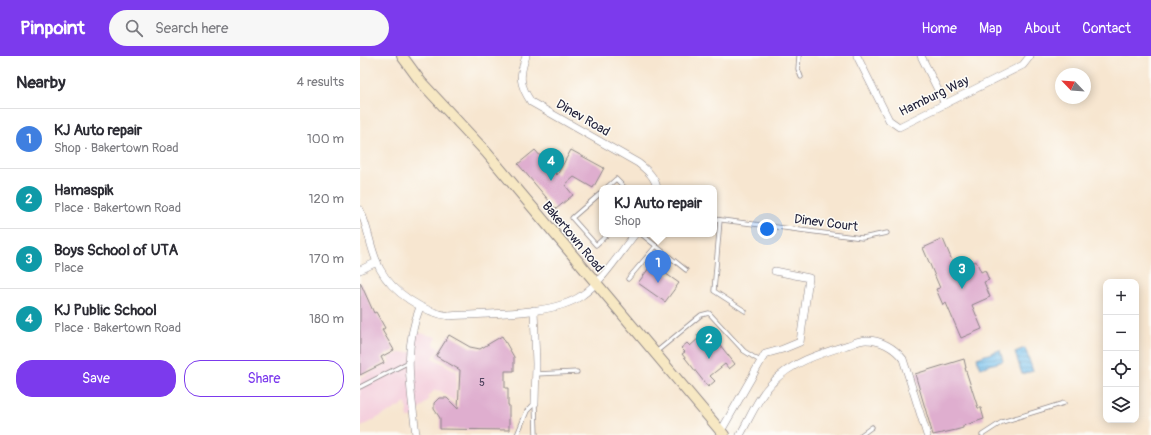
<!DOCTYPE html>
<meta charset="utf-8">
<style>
:root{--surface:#fff;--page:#f7f7f7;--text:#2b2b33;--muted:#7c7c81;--line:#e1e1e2;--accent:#7c3aed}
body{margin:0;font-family:Pangolin,sans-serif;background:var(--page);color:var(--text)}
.controls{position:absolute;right:12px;bottom:12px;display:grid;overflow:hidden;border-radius:8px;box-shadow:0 2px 10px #0003}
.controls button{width:36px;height:36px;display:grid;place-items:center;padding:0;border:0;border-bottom:1px solid var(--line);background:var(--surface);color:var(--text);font:20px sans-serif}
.compass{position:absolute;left:695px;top:12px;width:36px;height:36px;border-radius:50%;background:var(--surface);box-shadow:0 2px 10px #0003;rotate:295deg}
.you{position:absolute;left:407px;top:173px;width:14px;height:14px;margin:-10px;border:3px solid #fff;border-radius:50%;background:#1a73e8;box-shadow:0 0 0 6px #1a73e833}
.badge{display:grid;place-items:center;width:26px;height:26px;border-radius:50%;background:var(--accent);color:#fff;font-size:13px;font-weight:700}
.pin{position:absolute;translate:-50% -33px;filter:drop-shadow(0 1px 2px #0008)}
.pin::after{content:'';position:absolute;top:21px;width:14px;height:12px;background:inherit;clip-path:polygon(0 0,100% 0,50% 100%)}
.popup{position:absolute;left:239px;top:129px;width:118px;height:52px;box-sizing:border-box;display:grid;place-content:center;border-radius:8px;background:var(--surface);filter:drop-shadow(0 1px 3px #0005);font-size:13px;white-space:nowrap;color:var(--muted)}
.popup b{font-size:15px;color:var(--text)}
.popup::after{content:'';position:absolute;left:50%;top:100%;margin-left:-8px;border:8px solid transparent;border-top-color:var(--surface)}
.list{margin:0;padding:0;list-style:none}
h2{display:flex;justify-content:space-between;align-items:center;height:52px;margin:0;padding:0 16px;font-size:17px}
h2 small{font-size:13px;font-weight:400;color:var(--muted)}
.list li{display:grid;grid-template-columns:26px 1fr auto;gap:12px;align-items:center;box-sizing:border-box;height:60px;padding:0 16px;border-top:1px solid var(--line)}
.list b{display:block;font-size:15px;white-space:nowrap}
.list p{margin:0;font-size:13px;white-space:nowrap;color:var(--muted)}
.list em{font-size:13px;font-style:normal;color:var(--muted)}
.actions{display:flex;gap:8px;padding:12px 16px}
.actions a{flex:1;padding:9px 0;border:1px solid var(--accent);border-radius:16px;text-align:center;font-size:14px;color:var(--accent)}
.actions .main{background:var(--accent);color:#fff}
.icon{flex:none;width:22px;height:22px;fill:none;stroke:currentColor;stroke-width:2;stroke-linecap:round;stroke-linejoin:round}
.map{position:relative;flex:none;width:791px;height:379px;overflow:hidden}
header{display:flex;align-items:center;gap:24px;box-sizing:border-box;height:56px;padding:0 20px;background:var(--accent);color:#fff}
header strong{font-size:19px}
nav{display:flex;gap:22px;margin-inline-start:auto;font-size:14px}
.search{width:280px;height:36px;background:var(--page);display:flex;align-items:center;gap:10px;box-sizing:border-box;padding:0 14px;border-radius:22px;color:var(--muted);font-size:15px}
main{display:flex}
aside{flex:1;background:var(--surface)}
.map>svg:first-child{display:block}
.built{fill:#f4cfdd}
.water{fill:url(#water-rules);stroke:#4b7194}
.building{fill:#dfaecf}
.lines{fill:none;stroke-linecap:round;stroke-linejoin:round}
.lane-casing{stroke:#8c8486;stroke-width:5}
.street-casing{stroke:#8c8486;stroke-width:8}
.secondary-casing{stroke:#8c8486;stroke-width:12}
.lane{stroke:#fff;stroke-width:3.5}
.street{stroke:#fff;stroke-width:7}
.secondary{stroke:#f7e8c3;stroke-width:10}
.labels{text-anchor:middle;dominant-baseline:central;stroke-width:3;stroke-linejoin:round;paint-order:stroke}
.number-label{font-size:11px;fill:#514560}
.street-label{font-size:13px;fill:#22223b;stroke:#fdfcf7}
</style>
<header>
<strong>Pinpoint</strong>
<div class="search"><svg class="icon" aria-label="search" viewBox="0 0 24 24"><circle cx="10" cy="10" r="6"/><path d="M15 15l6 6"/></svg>Search here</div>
<nav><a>Home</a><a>Map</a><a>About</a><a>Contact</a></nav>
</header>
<main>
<aside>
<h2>Nearby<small>4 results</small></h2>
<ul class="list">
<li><span class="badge" style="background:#3f7fe0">1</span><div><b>KJ Auto repair</b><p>Shop · Bakertown Road</p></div><em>100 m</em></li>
<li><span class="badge" style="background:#0f9aa8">2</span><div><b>Hamaspik</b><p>Place · Bakertown Road</p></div><em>120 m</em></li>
<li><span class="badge" style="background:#0f9aa8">3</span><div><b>Boys School of UTA</b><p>Place</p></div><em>170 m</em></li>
<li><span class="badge" style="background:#0f9aa8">4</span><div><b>KJ Public School</b><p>Place · Bakertown Road</p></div><em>180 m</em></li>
</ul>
<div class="actions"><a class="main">Save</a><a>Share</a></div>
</aside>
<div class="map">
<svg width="791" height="379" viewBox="0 0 791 379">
<defs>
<pattern id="water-rules" width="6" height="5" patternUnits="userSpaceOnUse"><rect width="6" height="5" fill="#74c0ee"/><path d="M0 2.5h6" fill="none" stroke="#5f9cc2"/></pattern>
</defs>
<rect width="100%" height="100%" fill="#fdfcf7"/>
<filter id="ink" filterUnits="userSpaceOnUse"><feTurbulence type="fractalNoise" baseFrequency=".025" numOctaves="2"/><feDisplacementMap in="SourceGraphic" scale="8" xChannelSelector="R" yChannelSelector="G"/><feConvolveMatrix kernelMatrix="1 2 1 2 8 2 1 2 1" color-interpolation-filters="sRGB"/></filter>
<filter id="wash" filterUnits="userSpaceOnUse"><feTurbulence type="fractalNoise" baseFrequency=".012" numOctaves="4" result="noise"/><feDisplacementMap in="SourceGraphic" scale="16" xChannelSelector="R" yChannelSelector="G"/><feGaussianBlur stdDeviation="0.9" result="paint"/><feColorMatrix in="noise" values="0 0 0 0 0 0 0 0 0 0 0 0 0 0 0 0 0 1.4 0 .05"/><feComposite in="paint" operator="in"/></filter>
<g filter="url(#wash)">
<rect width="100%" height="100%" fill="#f7e6d0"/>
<path class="built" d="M56,276L76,281L74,289L79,292L73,302L97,315L95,346L81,335L75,334L67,341L69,343L58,355L59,361L48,362L46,347L0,371V322L30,306L28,302L39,297L52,296Z"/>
<g class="water">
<path d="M665,292L673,315L662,318L655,296Z"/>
<path d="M640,294L643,305L620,312L617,302Z"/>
</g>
<g id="blocks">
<g class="building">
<path d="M175,94L197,119L211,94L244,112L233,132L214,121L205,129L213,139L196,153L158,108Z"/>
<path d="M583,183L596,214L616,205L621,216L625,214L629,224L624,226L630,241L612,249L622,273L601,282L586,247L583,249L576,233L580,232L563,192Z"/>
<path d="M292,208L319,227L305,246L278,227Z"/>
<path d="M0,226L14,257L16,256L25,272L22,274L34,294L21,301L24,307L0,319Z"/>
<path d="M344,274L346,277L349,275L375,308L369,313L365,308L350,320L355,325L348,331L322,298L325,296L321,292L327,287L330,290L339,282L337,279Z"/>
<path d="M89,279L110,291L120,293L142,280L154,301V315H145V332H148V349H149V374L80,373V362L74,353V347L79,342H87L98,353L100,314L76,300Z"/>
<path d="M604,303L606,312H605L618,352H621L624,363L603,370V372L596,374L573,379L555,318Z"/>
</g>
</g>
</g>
<g filter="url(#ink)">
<use href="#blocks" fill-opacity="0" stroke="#8c8486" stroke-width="1"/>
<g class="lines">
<g class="lane-casing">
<g id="lane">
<path d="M439,0L438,13L441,21"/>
<path d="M246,132L256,123L265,132"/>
<path d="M242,136L212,162L236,189L248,178"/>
<path d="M354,163L502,182L527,177"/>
<path d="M360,164L354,235L385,255"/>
<path d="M281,178L326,214"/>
<path d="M268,223L296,190"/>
<path d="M296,296L341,259L349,257L384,295L400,305"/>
<path d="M176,318L217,316"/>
<path d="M0,331L49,306"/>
<path d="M175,347L176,379"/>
<path d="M157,379L167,355L175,347"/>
<path d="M501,379L512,371"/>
<path d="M622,379L642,366L704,347"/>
</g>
</g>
<g class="street-casing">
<g id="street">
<path d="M166,0C159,20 159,28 171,46L278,107C287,114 295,121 297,132"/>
<path d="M497,0L529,64L539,71L663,9L670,0"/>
<path d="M561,0L585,48"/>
<path d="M0,154C9,173 10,194 20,213C32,236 64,257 90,260C126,257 192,260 221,240C243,225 259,198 275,178"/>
<path d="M0,214L17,206"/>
<path d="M174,254L176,308L175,347"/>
<path d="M361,375L405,298L423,293L440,286L449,222L415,215"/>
<path d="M56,379C51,332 42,296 60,251"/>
<path d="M380,379C390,362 398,341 412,327C431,306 462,297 488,289C494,287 500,284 506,284C520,284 534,291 543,303L567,379"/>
</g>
</g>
<g class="secondary-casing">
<path id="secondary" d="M42,0L61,26L126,96L364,379"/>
</g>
<use href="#lane" class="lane"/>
<use href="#street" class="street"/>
<use href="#secondary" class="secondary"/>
</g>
</g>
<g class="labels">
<g class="number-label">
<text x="122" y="326">5</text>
</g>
<g class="street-label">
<text transform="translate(574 40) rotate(-26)">Hamburg Way</text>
<text transform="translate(223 62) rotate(30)">Dinev Road</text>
<text transform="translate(466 167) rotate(7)">Dinev Court</text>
<text transform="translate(213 181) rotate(50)">Bakertown Road</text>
</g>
</g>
</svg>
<div class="controls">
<button>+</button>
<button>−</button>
<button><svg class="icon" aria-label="locate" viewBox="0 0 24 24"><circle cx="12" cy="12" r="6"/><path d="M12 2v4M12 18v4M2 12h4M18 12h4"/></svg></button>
<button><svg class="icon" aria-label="layers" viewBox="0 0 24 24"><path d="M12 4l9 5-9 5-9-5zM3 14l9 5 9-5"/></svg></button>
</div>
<svg class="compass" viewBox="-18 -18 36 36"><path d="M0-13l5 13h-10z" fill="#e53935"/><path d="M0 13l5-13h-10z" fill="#7c7c81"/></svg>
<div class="you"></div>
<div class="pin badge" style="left:298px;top:227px;background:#3f7fe0">1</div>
<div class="popup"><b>KJ Auto repair</b>Shop</div>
<div class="pin badge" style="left:349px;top:303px;background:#0f9aa8">2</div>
<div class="pin badge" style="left:602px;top:233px;background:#0f9aa8">3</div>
<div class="pin badge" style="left:191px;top:125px;background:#0f9aa8">4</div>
</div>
</main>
